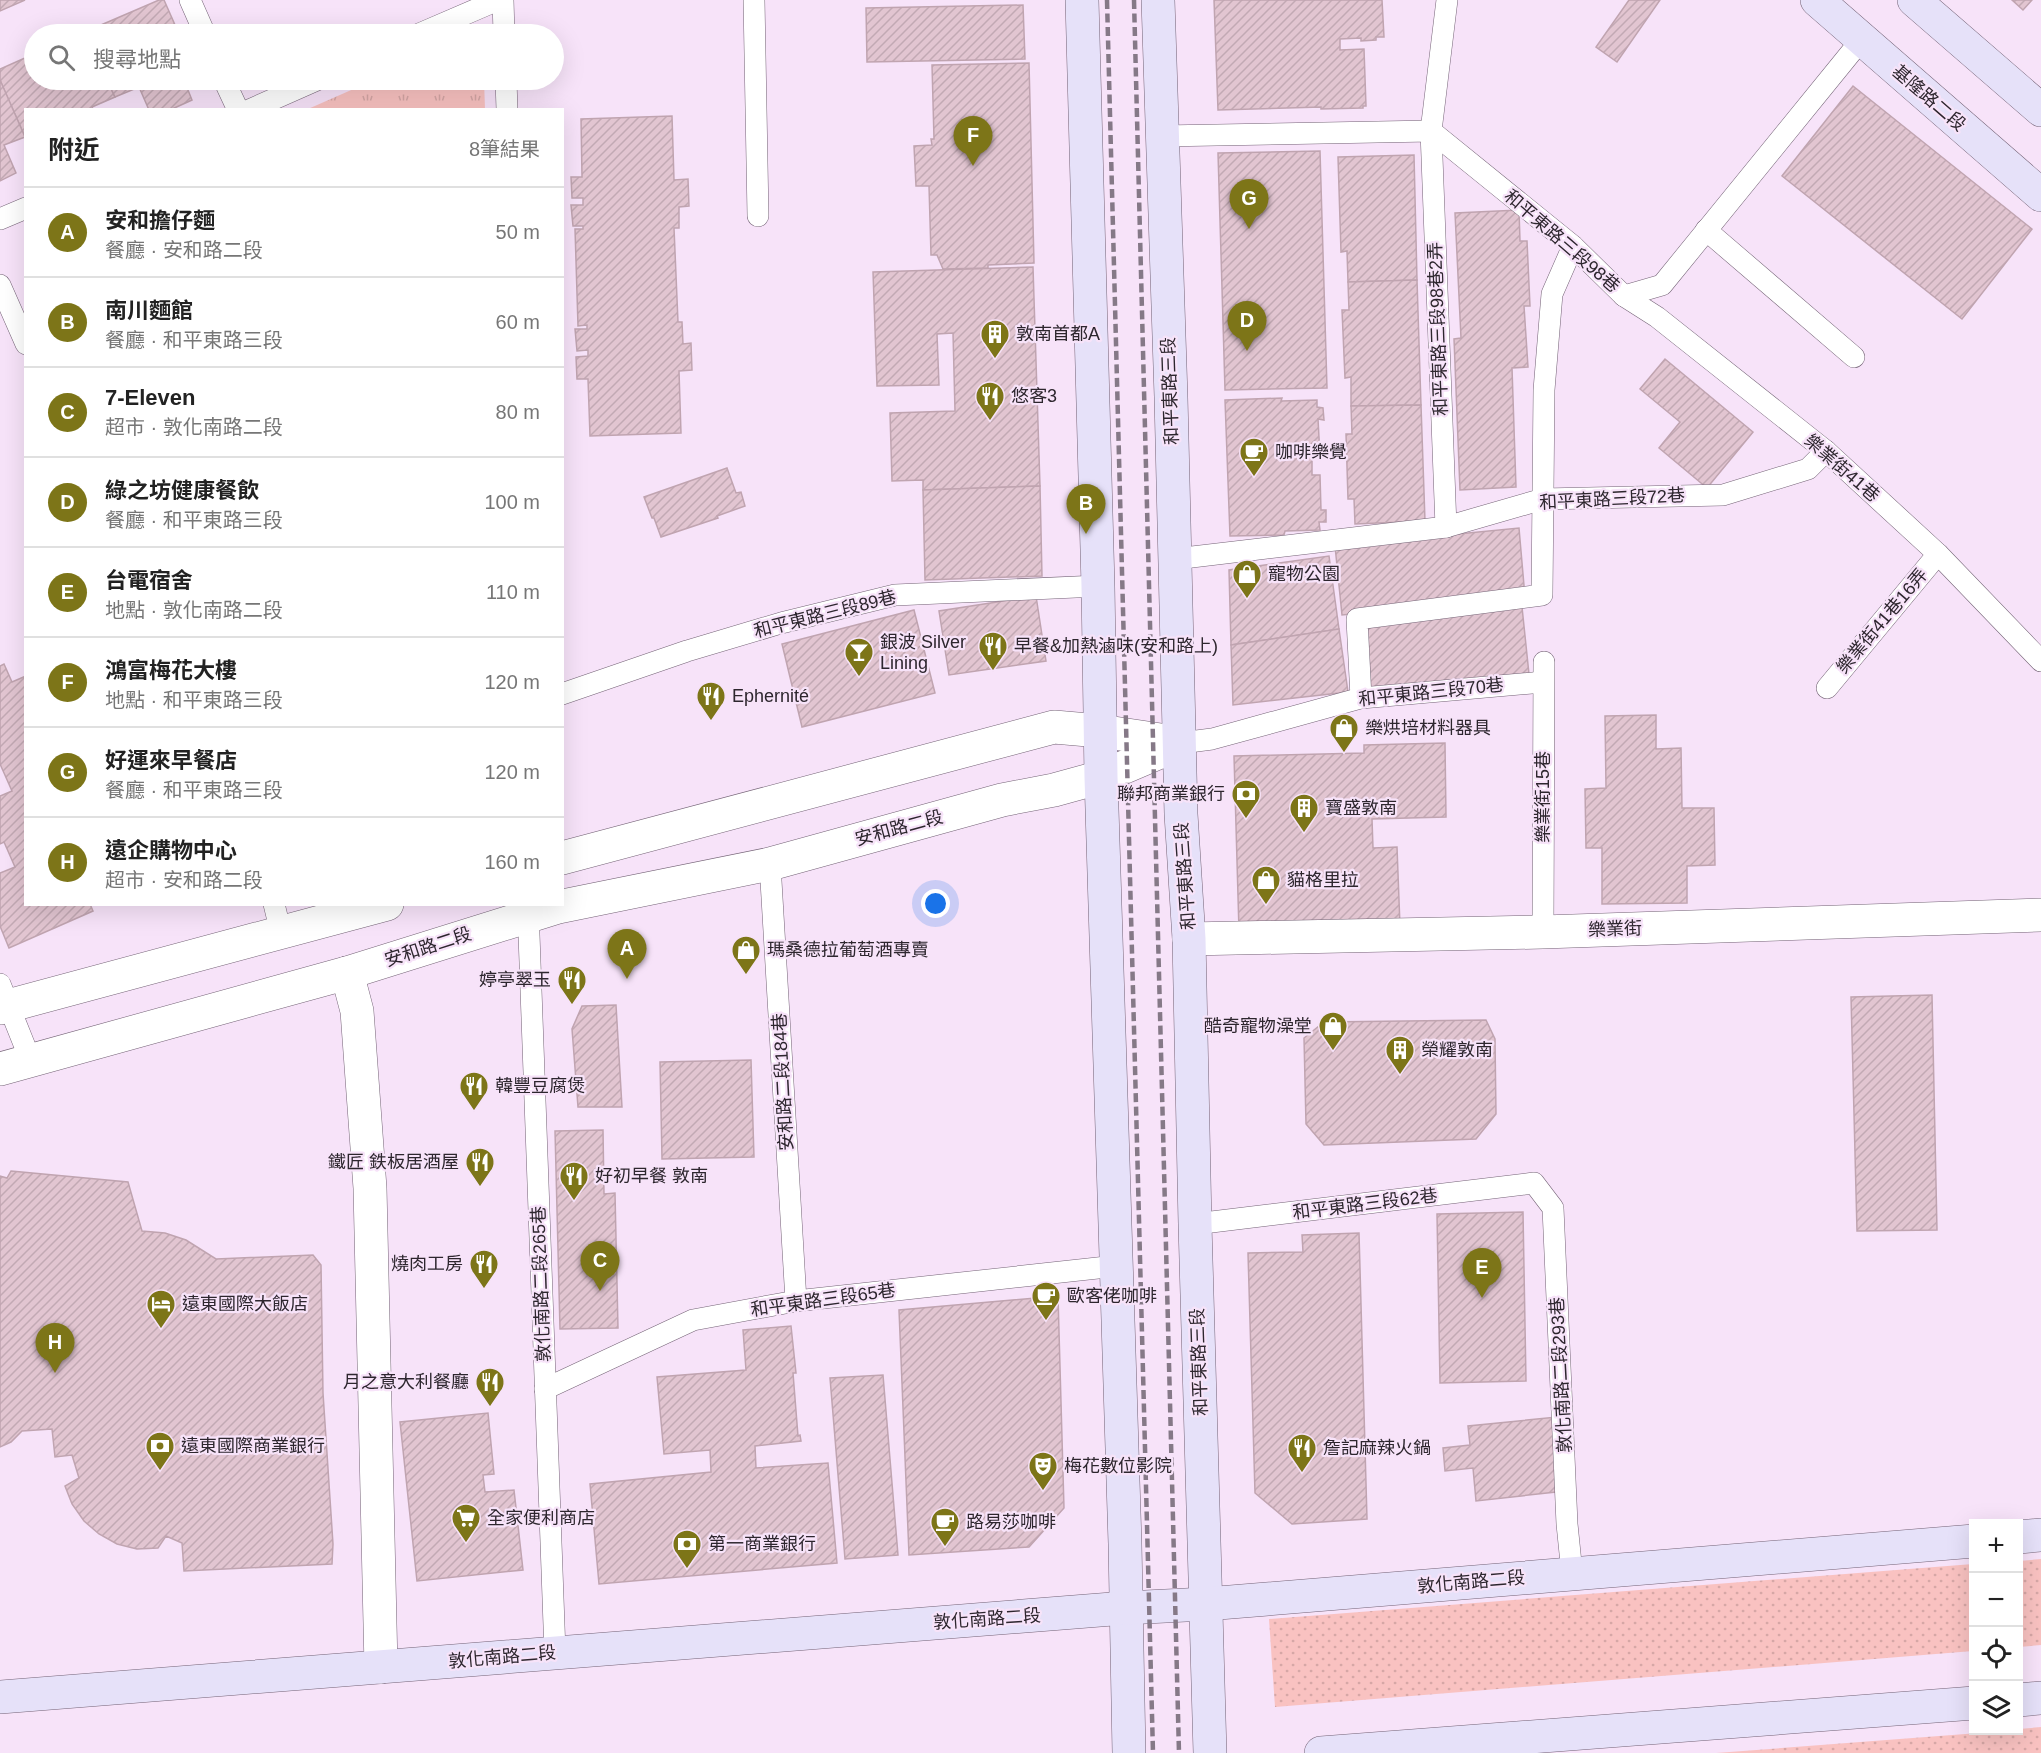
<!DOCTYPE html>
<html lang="zh-TW">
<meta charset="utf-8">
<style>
:root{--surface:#fff;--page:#f6f6f6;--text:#222;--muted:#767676;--line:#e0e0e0;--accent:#7d7518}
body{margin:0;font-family:Arial,"Noto Sans TC",sans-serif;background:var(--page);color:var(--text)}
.controls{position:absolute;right:18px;bottom:18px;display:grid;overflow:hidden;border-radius:0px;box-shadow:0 6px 24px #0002}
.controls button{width:54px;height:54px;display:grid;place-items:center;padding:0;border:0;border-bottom:2px solid var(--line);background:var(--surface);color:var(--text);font:30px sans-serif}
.you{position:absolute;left:936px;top:904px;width:21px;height:21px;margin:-15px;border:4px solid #fff;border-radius:50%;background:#1a73e8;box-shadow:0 0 0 9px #1a73e833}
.badge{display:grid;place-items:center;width:39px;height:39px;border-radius:50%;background:var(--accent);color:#fff;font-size:20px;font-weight:700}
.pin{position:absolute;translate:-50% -50px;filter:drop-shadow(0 2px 3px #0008)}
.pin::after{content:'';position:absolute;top:32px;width:21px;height:18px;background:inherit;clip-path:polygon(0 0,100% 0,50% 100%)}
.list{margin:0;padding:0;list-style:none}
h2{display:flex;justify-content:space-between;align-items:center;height:78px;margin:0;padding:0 24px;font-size:26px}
h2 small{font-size:20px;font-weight:400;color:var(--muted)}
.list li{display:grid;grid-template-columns:39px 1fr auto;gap:18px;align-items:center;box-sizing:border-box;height:90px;padding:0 24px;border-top:2px solid var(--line)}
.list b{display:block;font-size:22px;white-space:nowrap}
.list p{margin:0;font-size:20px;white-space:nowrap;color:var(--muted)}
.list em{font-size:20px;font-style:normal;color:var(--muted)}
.icon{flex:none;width:33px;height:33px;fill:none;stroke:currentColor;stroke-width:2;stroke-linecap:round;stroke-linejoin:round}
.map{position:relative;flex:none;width:2041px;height:1753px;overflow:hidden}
.search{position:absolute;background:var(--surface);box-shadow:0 6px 24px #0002;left:24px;top:24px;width:540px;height:66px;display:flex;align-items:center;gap:15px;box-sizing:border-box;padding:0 21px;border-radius:33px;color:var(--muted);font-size:22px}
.panel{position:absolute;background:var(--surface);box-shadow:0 6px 24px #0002;left:24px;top:108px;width:540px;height:798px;border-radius:0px}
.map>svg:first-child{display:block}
.grass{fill:url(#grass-dots)}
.park{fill:url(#park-tufts)}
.building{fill:url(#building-hatch);stroke:#c0a4b0;stroke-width:1.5}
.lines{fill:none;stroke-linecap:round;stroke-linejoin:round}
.service-casing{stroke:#746376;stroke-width:22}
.minor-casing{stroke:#746376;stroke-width:34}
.tertiary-casing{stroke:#746376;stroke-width:34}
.secondary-casing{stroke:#746376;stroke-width:34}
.service{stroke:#fff;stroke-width:21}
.minor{stroke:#fff;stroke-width:33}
.tertiary{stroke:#fff;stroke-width:33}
.secondary{stroke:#e6e1f9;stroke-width:33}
.rail{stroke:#857987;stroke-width:4.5;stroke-dasharray:9 4.5;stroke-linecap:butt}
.labels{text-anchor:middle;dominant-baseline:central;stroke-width:4.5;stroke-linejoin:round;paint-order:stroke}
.street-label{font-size:18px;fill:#2d262e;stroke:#f7e3f9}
.poi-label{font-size:18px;fill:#2d262e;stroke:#f7e3f9;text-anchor:start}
</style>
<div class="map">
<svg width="2041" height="1753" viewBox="0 0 2041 1753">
<defs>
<pattern id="grass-dots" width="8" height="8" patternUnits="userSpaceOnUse" patternTransform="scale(1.5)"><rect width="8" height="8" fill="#f9c2c1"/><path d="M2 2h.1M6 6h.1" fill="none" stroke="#d6a7a6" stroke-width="1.8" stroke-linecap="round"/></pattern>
<pattern id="park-tufts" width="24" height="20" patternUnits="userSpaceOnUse" patternTransform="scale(1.5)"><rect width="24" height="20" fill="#f9c2c1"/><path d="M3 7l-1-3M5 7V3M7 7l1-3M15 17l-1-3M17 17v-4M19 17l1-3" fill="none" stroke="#d6a7a6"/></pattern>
<pattern id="building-hatch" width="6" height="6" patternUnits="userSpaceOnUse" patternTransform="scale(1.5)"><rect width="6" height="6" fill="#e2c5d1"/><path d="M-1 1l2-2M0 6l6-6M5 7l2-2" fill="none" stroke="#c2a9b4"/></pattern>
</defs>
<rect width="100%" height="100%" fill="#f7e3f9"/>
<g class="grass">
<path d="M2041,1559V1645L2019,1647V1561Z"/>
<path d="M1973,1564V1651L1275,1707L1269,1619Z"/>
<path d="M2041,1727V1753H1716L2018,1730L2019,1729Z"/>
</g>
<path class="park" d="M374,80H484L485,109H308Z"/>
<g class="building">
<path d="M0,0H25L0,11Z"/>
<path d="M159,0H164L179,34H88L87,31Z"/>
<path d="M1214,0H1382L1384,37H1376V40L1361,41V38L1340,39V50L1364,49L1366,106H1363V108L1321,109V107L1218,110Z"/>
<path d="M1629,0H1660L1617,62L1596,47Z"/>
<path d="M2012,0H2032L2023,10Z"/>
<path d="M1023,5L1025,59L867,62L866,8Z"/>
<path d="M34,54V80H107L115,97L92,107L93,110H26L25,137L0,80V69Z"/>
<path d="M1029,63L1034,263L988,265V268L943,269L937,255H931L929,186H916L914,146L932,145L931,139H934L932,65Z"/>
<path d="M0,80L25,137L4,145L16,173L0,181Z"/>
<path d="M107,80H184L192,100L170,110H149L139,87L115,97Z"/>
<path d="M1853,86L2032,229L1962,319L1782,176Z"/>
<path d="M672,116L674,180L688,179L689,206L679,207V228H674L678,322H682L683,344L691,343L692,370L679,371L681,433L590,436L588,379H577L576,357L588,356V350L577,351L575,329H587V325L578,326L575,229H583V226H573L571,205H583V198H572L571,177H582L581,119Z"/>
<path d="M1320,151L1327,388L1225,390L1218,153Z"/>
<path d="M1414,155L1417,280L1348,282L1347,251L1341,252L1338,157Z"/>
<path d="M1519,210L1520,241H1527L1530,306H1524L1528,367L1512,368L1516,487L1460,490L1454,339L1461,338L1455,213Z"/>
<path d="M1033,267L1040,486L923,490V480L892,481L890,413L955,411L953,333L937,334L939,385L877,386L873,272Z"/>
<path d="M1417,280L1421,405L1351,406V377L1345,378L1342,310H1349L1348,282Z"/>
<path d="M1665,359L1753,432L1707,488L1659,448L1680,422L1640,389Z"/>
<path d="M1282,398L1281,401L1317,400V407L1323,408L1324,420L1318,419L1320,456H1312V475H1320L1321,510H1326V522H1319L1320,530L1285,531L1284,535L1230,536L1225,400Z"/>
<path d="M1421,405L1425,521L1355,524L1354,499H1348L1346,434H1352L1351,406Z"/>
<path d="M727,468L736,493L741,492L745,506L717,516L718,518L661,537L654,518H652L644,497Z"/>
<path d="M1040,486L1042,576L925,580L923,490Z"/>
<path d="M1519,528L1525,597L1342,615L1335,546Z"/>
<path d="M1329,556L1339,629L1231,645L1229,570Z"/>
<path d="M1036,596L1046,661L949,675L939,611Z"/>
<path d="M1522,607L1529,674L1369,693L1360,622Z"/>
<path d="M914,610L935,693L802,727L782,644Z"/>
<path d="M1339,629L1348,692L1233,705L1231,645Z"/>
<path d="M4,664L12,682L26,676V904H90L93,911L9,948L0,926V873L15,867L4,842L0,844V796L12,791L0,764V666Z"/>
<path d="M1656,715V749L1681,748L1682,808H1714L1715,865L1687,866V903L1602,904V848H1586L1585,789L1606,788L1605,716Z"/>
<path d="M1445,743L1446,817L1372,819L1373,848L1397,847L1400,926L1239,931L1234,756L1364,753V745Z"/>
<path d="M1932,995L1937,1230L1857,1231L1851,997Z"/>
<path d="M616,1005L622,1107H578L572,1029L582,1006Z"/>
<path d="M1486,1020L1495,1039L1496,1114L1476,1139L1324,1145L1306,1124L1304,1038L1324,1022Z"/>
<path d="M751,1060L754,1157L662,1159L660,1062Z"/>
<path d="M603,1130L604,1194L615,1193L618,1328L560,1329L555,1131Z"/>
<path d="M11,1171L128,1182L142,1231L165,1233L186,1240L216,1259L313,1255L321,1265L323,1393L333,1544L332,1564L184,1571L182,1543L166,1536L158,1548L137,1549L117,1544L99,1534L84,1521L72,1504L65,1486L79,1478L72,1455L55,1457L52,1429L22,1431L11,1442L0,1447V1176L7,1178Z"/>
<path d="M1523,1212L1526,1381L1440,1383L1437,1214Z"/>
<path d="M1359,1233L1367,1519L1292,1524L1255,1493L1248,1253L1303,1252L1302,1235Z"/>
<path d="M1058,1296L1064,1508L1029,1547L909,1555L899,1310Z"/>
<path d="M791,1326L796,1373H793L798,1436L800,1435L801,1441L755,1446L756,1468L828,1463L837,1563L599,1584L590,1484L711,1472L710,1450L664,1454L657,1377L746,1370L743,1330Z"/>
<path d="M883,1375L898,1555L845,1559L830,1378Z"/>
<path d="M488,1413L494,1474L483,1475L485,1492L514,1490L523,1570L417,1581L400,1422Z"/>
<path d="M1557,1417L1565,1491L1476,1501L1473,1468L1445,1471L1443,1448L1470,1445L1468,1426Z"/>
</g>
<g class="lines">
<g class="service-casing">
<g id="service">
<path d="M190,0L205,34"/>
<path d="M503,0L504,34"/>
<path d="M754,0L758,216"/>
<path d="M419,34L498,0"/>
<path d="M224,80L238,110"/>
<path d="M506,80L507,110"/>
<path d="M249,110L317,80"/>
<path d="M1162,136L1431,131L1573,246L1624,296L1662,285L1862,39"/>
<path d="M0,219L26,208"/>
<path d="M1706,230L1854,357"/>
<path d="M0,285L26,344"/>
<path d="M1624,296L1657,317L1826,451L1938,554L2041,661"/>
<path d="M1446,527L1431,131L1447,0"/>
<path d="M1175,559L1446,527L1543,499L1723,495L1808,469L1826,451"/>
<path d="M1827,688L1938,554"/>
<path d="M562,694L687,651L781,623L895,595L1098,586"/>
<path d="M1361,698L1357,619L1542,595L1544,390L1552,294L1573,246"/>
<path d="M1181,743L1212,739L1361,698L1543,682"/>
<path d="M770,864L796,1301"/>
<path d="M274,904L281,933"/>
<path d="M528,907L555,1653"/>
<path d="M1543,932L1544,662"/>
<path d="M0,984L30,1059"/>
<path d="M1195,1224L1534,1183L1553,1208L1567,1524L1572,1573"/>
<path d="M545,1389L693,1320L796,1301L1116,1266"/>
</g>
</g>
<g class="minor-casing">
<path id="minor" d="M347,973L357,1011L370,1188L381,1667"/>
</g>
<g class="tertiary-casing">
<g id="tertiary">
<path d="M562,858L1054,727L1100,731L1181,743"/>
<path d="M1189,939L1543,932L2041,915"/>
<path d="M0,1008L387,904"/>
<path d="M0,1069L347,973L558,907L770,864L1002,800L1054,790L1101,777L1181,743"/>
</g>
</g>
<g class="secondary-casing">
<g id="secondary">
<path d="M1082,0L1098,586L1101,777L1125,1544L1129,1753"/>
<path d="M1158,0L1171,397L1181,814L1189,939L1195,1224L1210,1753"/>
<path d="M1817,0L2041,195"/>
<path d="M1914,0L2041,110"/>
<path d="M2018,1537L2041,1535"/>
<path d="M0,1697L1125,1608L1206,1604L1974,1541"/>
<path d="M2018,1700L2041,1698"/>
<path d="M1321,1753L1974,1703"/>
</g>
</g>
<use href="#service" class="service"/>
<use href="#minor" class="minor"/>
<use href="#tertiary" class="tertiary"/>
<use href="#secondary" class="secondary"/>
<g class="rail">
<path d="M1107,0L1153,1753"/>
<path d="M1134,0L1179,1753"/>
</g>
</g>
<defs>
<g id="building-pin" transform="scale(1.5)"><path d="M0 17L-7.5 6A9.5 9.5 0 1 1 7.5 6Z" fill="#7d7518" stroke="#f7e3f9"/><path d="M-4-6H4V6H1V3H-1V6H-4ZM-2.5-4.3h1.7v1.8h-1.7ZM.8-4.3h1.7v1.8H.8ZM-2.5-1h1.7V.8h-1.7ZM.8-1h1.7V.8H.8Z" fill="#fff"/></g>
<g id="restaurant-pin" transform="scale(1.5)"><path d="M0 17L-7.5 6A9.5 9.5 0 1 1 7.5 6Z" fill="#7d7518" stroke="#f7e3f9"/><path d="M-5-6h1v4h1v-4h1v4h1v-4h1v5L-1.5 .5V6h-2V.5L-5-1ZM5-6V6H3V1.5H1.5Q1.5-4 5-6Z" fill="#fff"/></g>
<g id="cafe-pin" transform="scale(1.5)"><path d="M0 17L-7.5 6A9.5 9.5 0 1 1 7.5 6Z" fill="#7d7518" stroke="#f7e3f9"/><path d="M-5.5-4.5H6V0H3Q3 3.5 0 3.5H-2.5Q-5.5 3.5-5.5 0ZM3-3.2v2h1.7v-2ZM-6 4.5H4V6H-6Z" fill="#fff"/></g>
<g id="shop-pin" transform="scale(1.5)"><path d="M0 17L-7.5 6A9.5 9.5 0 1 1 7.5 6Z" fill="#7d7518" stroke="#f7e3f9"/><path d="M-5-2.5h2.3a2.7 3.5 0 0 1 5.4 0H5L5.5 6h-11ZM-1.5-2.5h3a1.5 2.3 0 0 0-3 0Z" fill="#fff"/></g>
<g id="bar-pin" transform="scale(1.5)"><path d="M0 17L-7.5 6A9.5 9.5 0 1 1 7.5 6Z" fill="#7d7518" stroke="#f7e3f9"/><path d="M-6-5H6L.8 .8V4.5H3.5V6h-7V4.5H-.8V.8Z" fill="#fff"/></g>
<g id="bank-pin" transform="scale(1.5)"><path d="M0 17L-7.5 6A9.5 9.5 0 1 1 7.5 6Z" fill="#7d7518" stroke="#f7e3f9"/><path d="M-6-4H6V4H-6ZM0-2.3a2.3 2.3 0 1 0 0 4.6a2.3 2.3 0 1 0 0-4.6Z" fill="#fff"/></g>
<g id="hotel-pin" transform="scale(1.5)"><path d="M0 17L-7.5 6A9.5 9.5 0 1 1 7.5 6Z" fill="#7d7518" stroke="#f7e3f9"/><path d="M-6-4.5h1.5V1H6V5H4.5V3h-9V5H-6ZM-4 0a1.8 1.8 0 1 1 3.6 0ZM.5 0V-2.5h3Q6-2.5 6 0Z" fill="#fff"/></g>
<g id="theatre-pin" transform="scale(1.5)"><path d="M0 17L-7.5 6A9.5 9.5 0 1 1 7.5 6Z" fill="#7d7518" stroke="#f7e3f9"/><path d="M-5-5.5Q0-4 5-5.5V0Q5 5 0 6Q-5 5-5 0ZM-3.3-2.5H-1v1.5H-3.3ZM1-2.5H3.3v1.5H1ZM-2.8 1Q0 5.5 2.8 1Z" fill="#fff"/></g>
<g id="supermarket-pin" transform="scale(1.5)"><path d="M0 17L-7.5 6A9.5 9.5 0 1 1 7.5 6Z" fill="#7d7518" stroke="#f7e3f9"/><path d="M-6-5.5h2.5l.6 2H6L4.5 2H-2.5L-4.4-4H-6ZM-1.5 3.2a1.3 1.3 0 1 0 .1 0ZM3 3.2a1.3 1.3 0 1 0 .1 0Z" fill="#fff"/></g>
</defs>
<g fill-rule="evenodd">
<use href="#building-pin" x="995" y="334"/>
<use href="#restaurant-pin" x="990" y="396"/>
<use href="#cafe-pin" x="1254" y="452"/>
<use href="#shop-pin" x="1247" y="574"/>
<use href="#restaurant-pin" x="993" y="646"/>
<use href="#bar-pin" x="859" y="652"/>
<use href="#restaurant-pin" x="711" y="696"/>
<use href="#shop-pin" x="1344" y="728"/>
<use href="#bank-pin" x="1246" y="794"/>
<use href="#building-pin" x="1304" y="808"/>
<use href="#shop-pin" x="1266" y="880"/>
<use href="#shop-pin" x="746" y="950"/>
<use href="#restaurant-pin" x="572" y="980"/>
<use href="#shop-pin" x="1333" y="1026"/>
<use href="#building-pin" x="1400" y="1050"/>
<use href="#restaurant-pin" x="474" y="1086"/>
<use href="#restaurant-pin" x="480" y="1162"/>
<use href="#restaurant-pin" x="574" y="1176"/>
<use href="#restaurant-pin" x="484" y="1264"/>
<use href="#cafe-pin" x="1046" y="1296"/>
<use href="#hotel-pin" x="161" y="1304"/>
<use href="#restaurant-pin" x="490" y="1382"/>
<use href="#bank-pin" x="160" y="1446"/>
<use href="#restaurant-pin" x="1302" y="1448"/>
<use href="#theatre-pin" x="1043" y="1466"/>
<use href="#supermarket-pin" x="466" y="1518"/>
<use href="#cafe-pin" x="945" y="1522"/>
<use href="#bank-pin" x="687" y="1544"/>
</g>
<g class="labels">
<g class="street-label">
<text transform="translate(1929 98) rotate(41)">基隆路二段</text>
<text transform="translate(1562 241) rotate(41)">和平東路三段98巷</text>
<text transform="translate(1438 329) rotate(-92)">和平東路三段98巷2弄</text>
<text transform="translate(1170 391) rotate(-92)">和平東路三段</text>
<text transform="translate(1842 468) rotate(41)">樂業街41巷</text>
<text transform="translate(1612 499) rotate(-3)">和平東路三段72巷</text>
<text transform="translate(825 614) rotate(-14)">和平東路三段89巷</text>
<text transform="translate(1882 621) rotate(-50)">樂業街41巷16弄</text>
<text transform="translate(1431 692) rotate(-6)">和平東路三段70巷</text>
<text transform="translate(1543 797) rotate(-90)">樂業街15巷</text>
<text transform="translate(899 828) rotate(-15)">安和路二段</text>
<text transform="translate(1185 876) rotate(-94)">和平東路三段</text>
<text transform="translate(1615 929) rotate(-2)">樂業街</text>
<text transform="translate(428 947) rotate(-18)">安和路二段</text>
<text transform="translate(783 1082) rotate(-93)">安和路二段184巷</text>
<text transform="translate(1365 1204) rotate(-7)">和平東路三段62巷</text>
<text transform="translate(541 1284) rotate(-92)">敦化南路二段265巷</text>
<text transform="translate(823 1300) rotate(-8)">和平東路三段65巷</text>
<text transform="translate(1199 1362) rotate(-92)">和平東路三段</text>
<text transform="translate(1561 1375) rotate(-93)">敦化南路二段293巷</text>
<text transform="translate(1471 1582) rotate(-5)">敦化南路二段</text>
<text transform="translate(987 1619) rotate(-4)">敦化南路二段</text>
<text transform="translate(502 1657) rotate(-5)">敦化南路二段</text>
</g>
<g class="poi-label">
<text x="1016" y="334">敦南首都A</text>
<text x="1011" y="396">悠客3</text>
<text x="1275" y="452">咖啡樂覺</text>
<text x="1268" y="574">寵物公園</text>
<text x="880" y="642">銀波 Silver<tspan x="880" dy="21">Lining</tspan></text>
<text x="1014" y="646">早餐&amp;加熱滷味(安和路上)</text>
<text x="732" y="696">Ephernité</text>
<text x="1365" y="728">樂烘培材料器具</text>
<text x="1225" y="794" text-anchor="end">聯邦商業銀行</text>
<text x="1325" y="808">寶盛敦南</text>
<text x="1287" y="880">貓格里拉</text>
<text x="767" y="950">瑪桑德拉葡萄酒專賣</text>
<text x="551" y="980" text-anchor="end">婷亭翠玉</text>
<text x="1312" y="1026" text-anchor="end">酷奇寵物澡堂</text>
<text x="1421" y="1050">榮耀敦南</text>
<text x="495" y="1086">韓豐豆腐煲</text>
<text x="459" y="1162" text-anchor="end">鐵匠 鉄板居酒屋</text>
<text x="595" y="1176">好初早餐 敦南</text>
<text x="463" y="1264" text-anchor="end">燒肉工房</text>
<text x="1067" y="1296">歐客佬咖啡</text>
<text x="182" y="1304">遠東國際大飯店</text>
<text x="469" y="1382" text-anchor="end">月之意大利餐廳</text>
<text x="181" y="1446">遠東國際商業銀行</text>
<text x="1323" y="1448">詹記麻辣火鍋</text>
<text x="1064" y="1466">梅花數位影院</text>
<text x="487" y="1518">全家便利商店</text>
<text x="966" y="1522">路易莎咖啡</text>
<text x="708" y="1544">第一商業銀行</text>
</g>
</g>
</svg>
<div class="controls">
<button>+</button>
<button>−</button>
<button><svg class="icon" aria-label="locate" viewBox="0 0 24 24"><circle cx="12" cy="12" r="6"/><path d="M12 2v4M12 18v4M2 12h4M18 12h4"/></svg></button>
<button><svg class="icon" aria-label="layers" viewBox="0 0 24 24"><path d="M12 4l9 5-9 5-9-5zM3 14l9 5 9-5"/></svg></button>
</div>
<div class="you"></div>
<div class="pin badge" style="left:627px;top:979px">A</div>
<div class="pin badge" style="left:1086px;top:534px">B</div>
<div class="pin badge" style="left:600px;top:1291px">C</div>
<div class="pin badge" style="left:1247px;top:351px">D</div>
<div class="pin badge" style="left:1482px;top:1298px">E</div>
<div class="pin badge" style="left:973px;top:166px">F</div>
<div class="pin badge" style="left:1249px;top:229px">G</div>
<div class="pin badge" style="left:55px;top:1373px">H</div>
<div class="search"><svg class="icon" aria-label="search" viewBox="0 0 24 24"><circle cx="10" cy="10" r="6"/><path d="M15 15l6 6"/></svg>搜尋地點</div>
<section class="panel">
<h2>附近<small>8筆結果</small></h2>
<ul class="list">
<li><span class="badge">A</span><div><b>安和擔仔麵</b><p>餐廳 · 安和路二段</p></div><em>50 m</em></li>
<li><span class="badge">B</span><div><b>南川麵館</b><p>餐廳 · 和平東路三段</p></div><em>60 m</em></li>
<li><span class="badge">C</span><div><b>7-Eleven</b><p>超市 · 敦化南路二段</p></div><em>80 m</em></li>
<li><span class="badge">D</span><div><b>綠之坊健康餐飲</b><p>餐廳 · 和平東路三段</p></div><em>100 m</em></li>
<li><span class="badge">E</span><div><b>台電宿舍</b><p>地點 · 敦化南路二段</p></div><em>110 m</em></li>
<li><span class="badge">F</span><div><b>鴻富梅花大樓</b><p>地點 · 和平東路三段</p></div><em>120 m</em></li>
<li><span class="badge">G</span><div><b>好運來早餐店</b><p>餐廳 · 和平東路三段</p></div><em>120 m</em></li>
<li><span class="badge">H</span><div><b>遠企購物中心</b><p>超市 · 安和路二段</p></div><em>160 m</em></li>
</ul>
</section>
</div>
